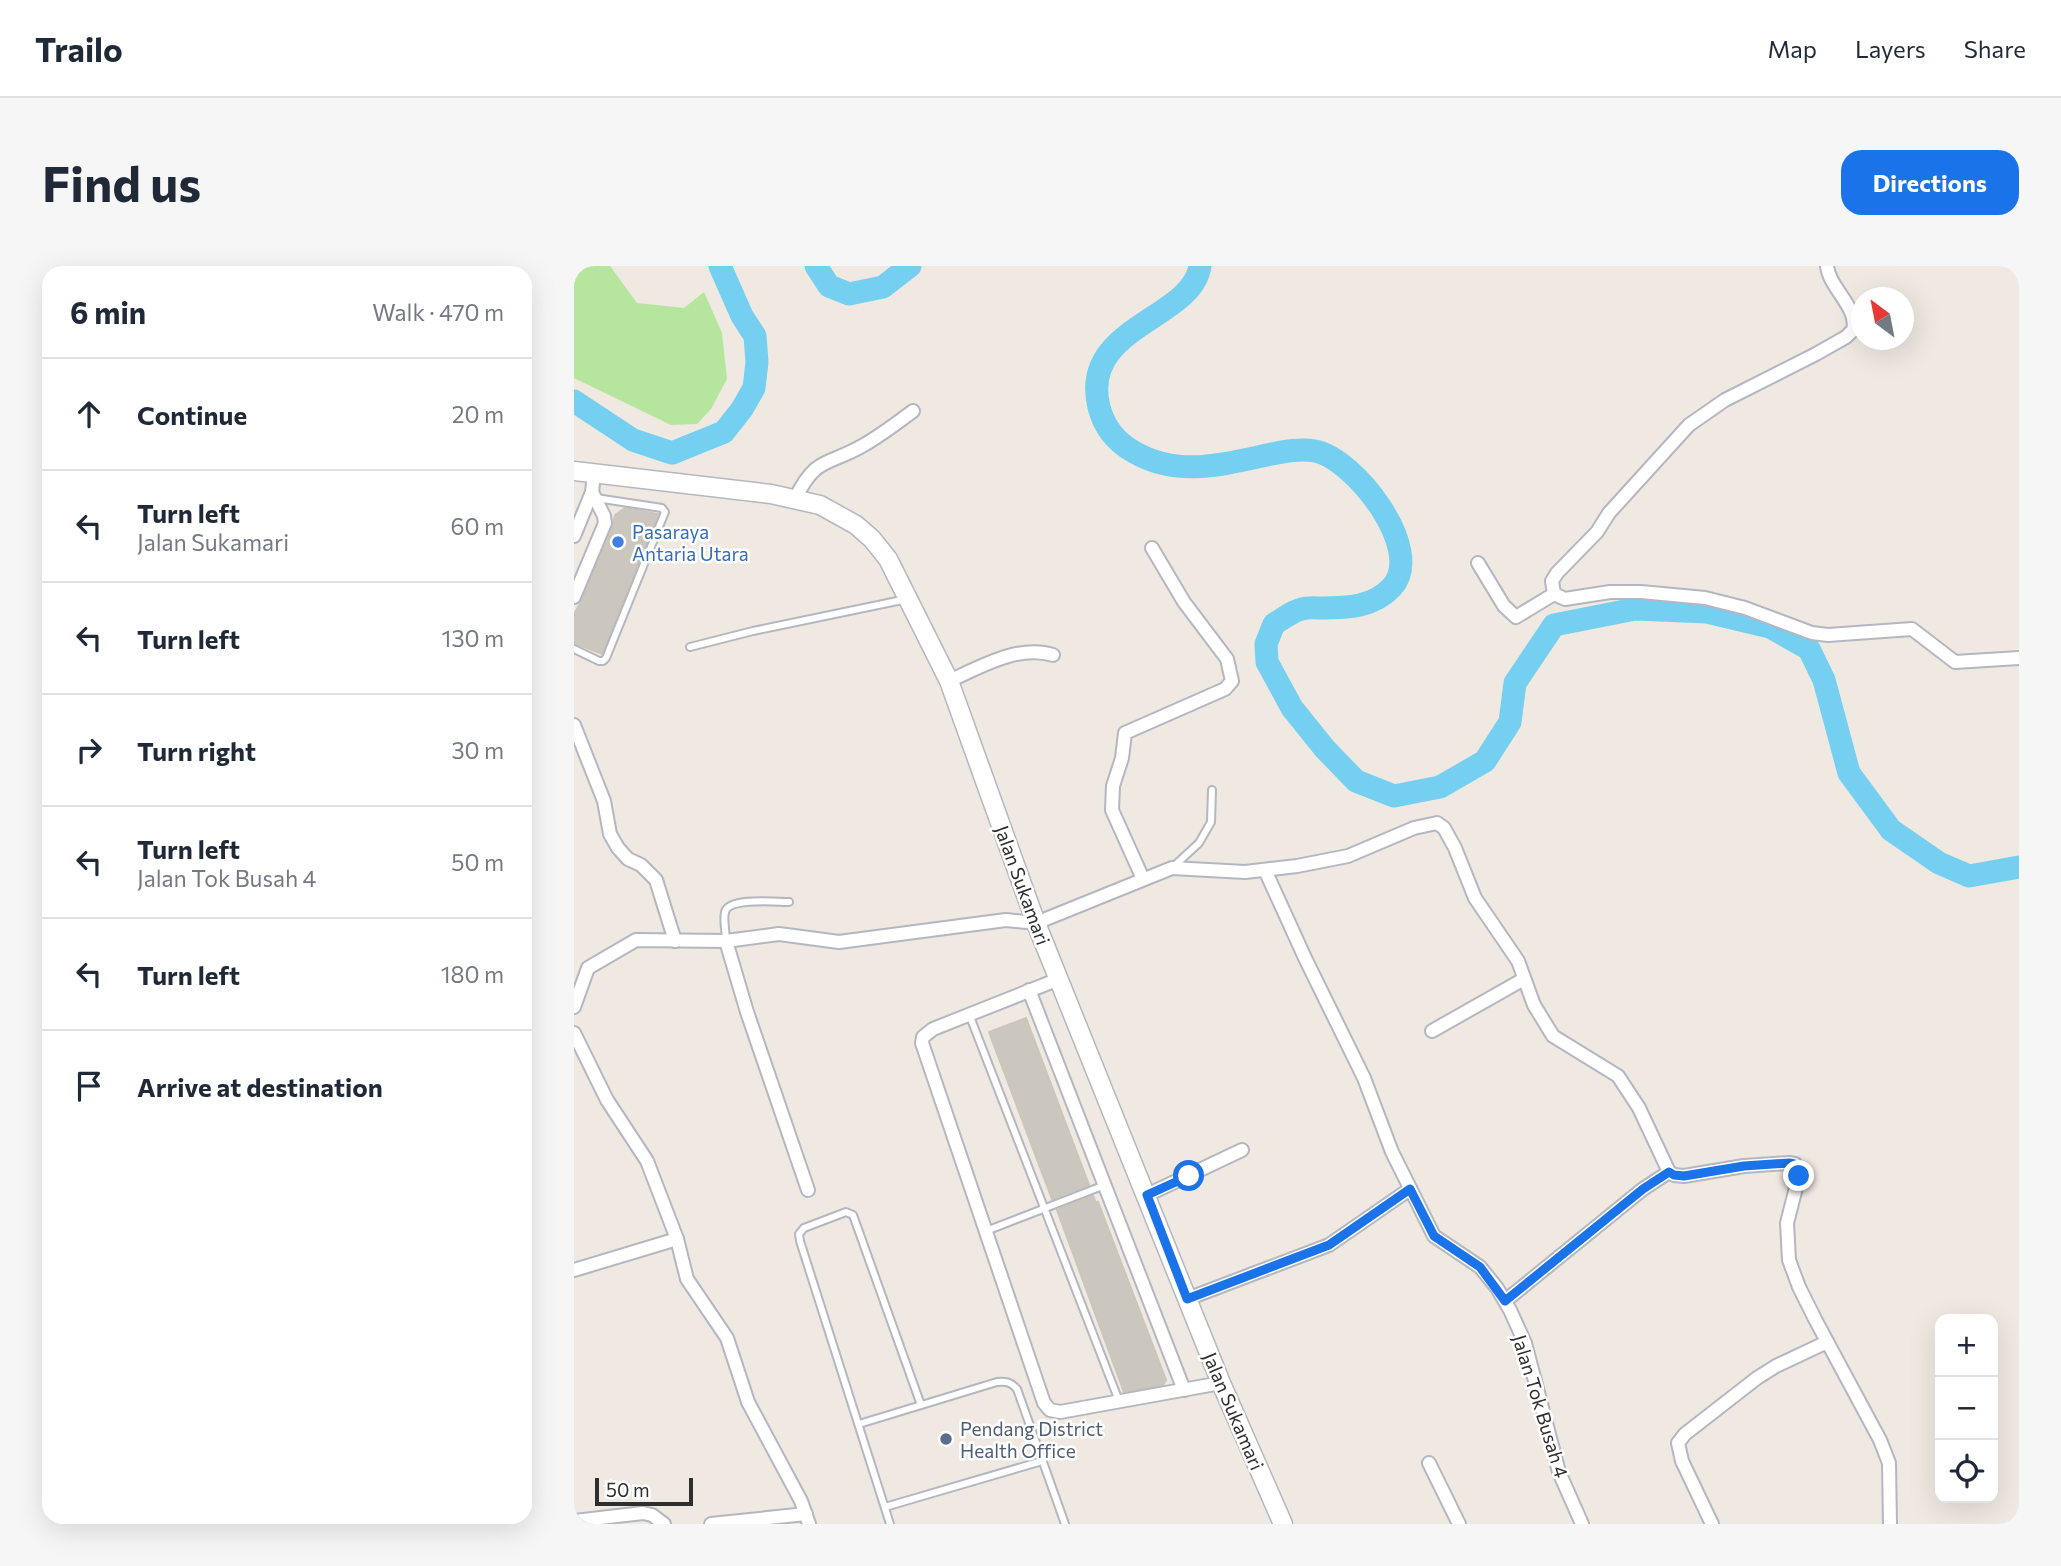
<!DOCTYPE html>
<meta charset="utf-8">
<style>
:root{--surface:#fff;--page:#f6f6f7;--text:#1f2937;--muted:#747a83;--line:#e0e1e3;--accent:#1a73e8}
body{margin:0;font-family:Commissioner,sans-serif;background:var(--page);color:var(--text)}
.controls{position:absolute;right:21px;bottom:21px;display:grid;overflow:hidden;border-radius:14px;box-shadow:0 7px 28px #0002}
.controls button{width:63px;height:63px;display:grid;place-items:center;padding:0;border:0;border-bottom:2px solid var(--line);background:var(--surface);color:var(--text);font:35px sans-serif}
.compass{position:absolute;left:1277px;top:21px;width:63px;height:63px;border-radius:50%;background:var(--surface);box-shadow:0 7px 28px #0002;rotate:328deg}
.scale{position:absolute;left:21px;bottom:18px;width:98px;box-sizing:border-box;padding-left:7px;border:4px solid #2e2e2e;border-top:0;font-size:19px;line-height:24px;white-space:nowrap;color:#2e2e2e;-webkit-text-stroke:5px #fff;paint-order:stroke}
.stop{position:absolute;width:21px;height:21px;margin:-16px;border:5px solid #1a73e8;border-radius:50%;background:#fff}
.stop.end{background:#1a73e8;border-color:#fff;box-shadow:0 2px 7px #0008}
.list{margin:0;padding:0;list-style:none}
h2{display:flex;justify-content:space-between;align-items:center;height:91px;margin:0;padding:0 28px;font-size:30px}
h2 small{font-size:23px;font-weight:400;color:var(--muted)}
.list li{display:grid;grid-template-columns:46px 1fr auto;gap:21px;align-items:center;box-sizing:border-box;height:112px;padding:0 28px;border-top:2px solid var(--line)}
.list b{display:block;font-size:26px;white-space:nowrap}
.list p{margin:0;font-size:23px;white-space:nowrap;color:var(--muted)}
.list em{font-size:23px;font-style:normal;color:var(--muted)}
.icon{flex:none;width:38px;height:38px;fill:none;stroke:currentColor;stroke-width:2;stroke-linecap:round;stroke-linejoin:round}
.map{position:relative;flex:none;width:1445px;height:1258px;overflow:hidden;border-radius:21px}
header{display:flex;align-items:center;gap:42px;box-sizing:border-box;height:98px;padding:0 35px;background:var(--surface);border-bottom:2px solid var(--line)}
header strong{font-size:33px}
nav{display:flex;gap:38px;margin-inline-start:auto;font-size:24px}
.intro{display:flex;align-items:center;justify-content:space-between;box-sizing:border-box;height:168px;padding:0 42px}
h1{margin:0;font-size:49px}
.button{padding:18px 32px;border-radius:21px;background:var(--accent);color:#fff;font-size:24px;font-weight:700}
main{display:flex;gap:42px;padding:0 42px}
aside{flex:1;background:var(--surface);border-radius:21px;box-shadow:0 7px 28px #0002}
.map>svg:first-child{display:block}
.green{fill:#b6e59e}
.lines{fill:none;stroke-linecap:round;stroke-linejoin:round}
.river{stroke:#75cff0;stroke-width:23}
.building{fill:#cbc7bf;stroke:#cbc5ba;stroke-width:2}
.lane-casing{stroke:#b4b7c1;stroke-width:10}
.street-casing{stroke:#b4b7c1;stroke-width:16}
.secondary-casing{stroke:#b4b7c1;stroke-width:21}
.lane{stroke:#fff;stroke-width:6}
.street{stroke:#fff;stroke-width:12}
.secondary{stroke:#fff;stroke-width:18}
.route{stroke:#1a73e8;stroke-width:9}
.shop-dot{fill:#3f7fe0;stroke:#fff;stroke-width:2.5}
.service-dot{fill:#5c6f8a;stroke:#fff;stroke-width:2.5}
.labels{text-anchor:middle;dominant-baseline:central;stroke-width:5;stroke-linejoin:round;paint-order:stroke}
.shop-label{font-size:19px;fill:#366cbe;stroke:#fff;text-anchor:start}
.street-label{font-size:19px;fill:#2e2e2e;stroke:#fff}
.service-label{font-size:19px;fill:#4e5e75;stroke:#fff;text-anchor:start}
</style>
<header>
<strong>Trailo</strong>
<nav><a>Map</a><a>Layers</a><a>Share</a></nav>
</header>
<div class="intro"><h1>Find us</h1><a class="button">Directions</a></div>
<main>
<aside>
<h2>6 min<small>Walk · 470 m</small></h2>
<ul class="list">
<li><svg class="icon" aria-label="ahead" viewBox="0 0 24 24"><path d="M12 20V5M6 11l6-6 6 6"/></svg><div><b>Continue</b></div><em>20 m</em></li>
<li><svg class="icon" aria-label="left" viewBox="0 0 24 24"><path d="M17 20v-9H6M10 6l-5 5 5 5"/></svg><div><b>Turn left</b><p>Jalan Sukamari</p></div><em>60 m</em></li>
<li><svg class="icon" aria-label="left" viewBox="0 0 24 24"><path d="M17 20v-9H6M10 6l-5 5 5 5"/></svg><div><b>Turn left</b></div><em>130 m</em></li>
<li><svg class="icon" aria-label="right" viewBox="0 0 24 24"><path d="M7 20v-9h11M14 6l5 5-5 5"/></svg><div><b>Turn right</b></div><em>30 m</em></li>
<li><svg class="icon" aria-label="left" viewBox="0 0 24 24"><path d="M17 20v-9H6M10 6l-5 5 5 5"/></svg><div><b>Turn left</b><p>Jalan Tok Busah 4</p></div><em>50 m</em></li>
<li><svg class="icon" aria-label="left" viewBox="0 0 24 24"><path d="M17 20v-9H6M10 6l-5 5 5 5"/></svg><div><b>Turn left</b></div><em>180 m</em></li>
<li><svg class="icon" aria-label="arrive" viewBox="0 0 24 24"><path d="M6 21V4h12l-3 4 3 4H6"/></svg><div><b>Arrive at destination</b></div></li>
</ul>
</aside>
<div class="map">
<svg width="1445" height="1258" viewBox="0 0 1445 1258">
<rect width="100%" height="100%" fill="#efe9e1"/>
<path class="green" d="M0,0H36L63,37L110,42L130,26L148,67L153,113L137,143L123,158L97,159L0,112Z"/>
<g class="lines">
<g class="river">
<path d="M242,0L255,20L275,28L309,21L336,0"/>
<path d="M626,0C618,54 505,60 525,141C530,161 542,176 560,186C603,211 647,199 693,189C708,186 725,182 741,185C780,192 852,284 818,321C800,341 773,342 749,342C743,342 734,341 728,343C718,345 709,353 700,358L692,378L693,396L718,442L751,483L782,515L820,530L866,521L911,495L936,456L941,417L980,359L1061,343L1133,346L1196,361L1235,383L1250,414L1275,507L1317,564L1365,597L1395,610L1445,601"/>
<path d="M0,135L59,174L98,187L150,166L168,143L180,122L183,96L181,70L168,50L146,0"/>
</g>
</g>
<g class="building">
<path d="M51,242L84,248L28,388L0,377V348L8,334L39,260L41,249Z"/>
<path d="M452,752L515,919L478,933L415,766Z"/>
<path d="M519,930L522,937L524,936L592,1114L589,1119L550,1126L483,944Z"/>
</g>
<g class="lines">
<g class="lane-casing">
<g id="lane">
<path d="M116,381L179,365L333,333"/>
<path d="M0,383L25,395H29L32,392L91,246L88,242L22,232"/>
<path d="M599,601L625,577L637,556L638,524"/>
<path d="M152,675C152,666 149,655 151,646C155,631 202,636 215,636"/>
<path d="M395,748L545,1135"/>
<path d="M412,965L531,919"/>
<path d="M285,1158L423,1116C432,1115 437,1116 443,1123L491,1258"/>
<path d="M311,1241L468,1195"/>
<path d="M316,1258L226,975L225,968L230,962L272,946L279,949L347,1139"/>
</g>
</g>
<g class="street-casing">
<g id="street">
<path d="M1253,0C1255,22 1285,42 1279,64L1272,71L1242,88L1151,134L1115,159L1035,247L1023,266L983,307L978,315L980,328L991,333L1036,326H1067L1131,332L1171,342L1238,367L1254,369L1338,363L1381,396L1445,392"/>
<path d="M221,233C242,190 253,200 288,180C306,170 323,157 339,145"/>
<path d="M0,270L18,226L20,208"/>
<path d="M904,297L930,340L942,351L980,328"/>
<path d="M0,331L31,257L30,250L18,226"/>
<path d="M375,415C406,401 445,378 479,389"/>
<path d="M0,459L30,535L36,568L44,582L54,593L67,599L82,614L101,675"/>
<path d="M691,604L731,692L790,812L818,886L860,970L906,1001L923,1022L936,1044L951,1077L985,1206L1008,1258"/>
<path d="M569,613L538,544L539,520L548,492L551,467L651,423L658,415L653,393L610,336L578,282"/>
<path d="M152,675L173,746L234,924"/>
<path d="M485,713L359,763L349,771L348,777L470,1137L476,1144L486,1146L647,1117"/>
<path d="M455,724L610,1124"/>
<path d="M0,741L14,702L62,674L152,675L205,668L265,676L432,654L462,657L598,602L671,606L723,600L774,590L840,562L863,557L870,562L881,582L901,632L944,695L960,739L979,770L1044,810L1065,842L1095,906L1100,909L1110,910L1170,900L1215,897L1221,898L1225,910L1213,957L1215,994L1225,1021L1242,1055L1306,1174L1315,1197L1316,1258"/>
<path d="M858,765L950,713"/>
<path d="M0,767L33,834L73,895L103,973L113,1013L153,1072L174,1136L227,1235L235,1258"/>
<path d="M573,929L668,884"/>
<path d="M0,1004L103,973"/>
<path d="M613,1033L755,979L836,923"/>
<path d="M931,1035L1069,923L1095,906"/>
<path d="M855,1197L885,1258"/>
<path d="M0,1255L69,1247L78,1249L90,1258"/>
<path d="M137,1258L232,1248"/>
<path d="M1138,1258L1108,1195L1104,1177L1111,1168L1183,1112L1202,1100L1253,1076"/>
</g>
</g>
<g class="secondary-casing">
<path id="secondary" d="M0,205L197,228L246,239L282,259L298,273L314,293L375,415L462,657L647,1117L709,1258"/>
</g>
<use href="#lane" class="lane"/>
<use href="#street" class="street"/>
<use href="#secondary" class="secondary"/>
</g>
<g class="lines">
<path class="route" d="M615,910L573,929L613,1033L755,979L836,923L860,970L906,1001L931,1035L1069,923L1095,906L1100,909L1110,910L1170,900L1215,897L1220,898L1225,910"/>
</g>
<circle class="shop-dot" cx="44" cy="276" r="7"/>
<circle class="service-dot" cx="372" cy="1173" r="7"/>
<g class="labels">
<g class="shop-label">
<text x="58" y="265">Pasaraya<tspan x="58" dy="22">Antaria Utara</tspan></text>
</g>
<g class="street-label">
<text transform="translate(449 619) rotate(70)">Jalan Sukamari</text>
<text transform="translate(967 1140) rotate(73)">Jalan Tok Busah 4</text>
<text transform="translate(660 1145) rotate(67)">Jalan Sukamari</text>
</g>
<g class="service-label">
<text x="386" y="1162">Pendang District<tspan x="386" dy="22">Health Office</tspan></text>
</g>
</g>
</svg>
<div class="controls">
<button>+</button>
<button>−</button>
<button><svg class="icon" aria-label="locate" viewBox="0 0 24 24"><circle cx="12" cy="12" r="6"/><path d="M12 2v4M12 18v4M2 12h4M18 12h4"/></svg></button>
</div>
<svg class="compass" viewBox="-18 -18 36 36"><path d="M0-13l5 13h-10z" fill="#e53935"/><path d="M0 13l5-13h-10z" fill="#747a83"/></svg>
<div class="scale">50 m</div>
<div class="stop" style="left:615px;top:910px"></div>
<div class="stop end" style="left:1225px;top:910px"></div>
</div>
</main>
